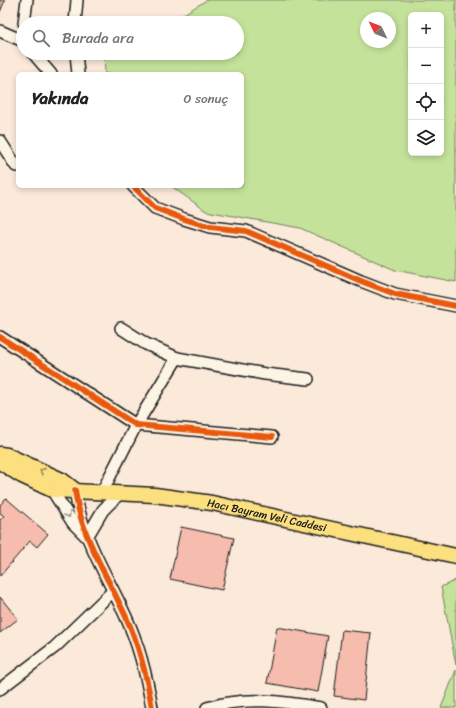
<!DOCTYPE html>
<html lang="tr">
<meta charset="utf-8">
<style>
:root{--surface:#fff;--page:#f2f2f2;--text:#222;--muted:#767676;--line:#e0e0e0}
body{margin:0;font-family:Sriracha,sans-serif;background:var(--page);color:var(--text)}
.controls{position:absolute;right:12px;top:12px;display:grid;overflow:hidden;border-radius:6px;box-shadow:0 2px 6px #0003}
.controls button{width:36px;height:36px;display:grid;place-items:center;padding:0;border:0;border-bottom:1px solid var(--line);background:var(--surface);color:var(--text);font:20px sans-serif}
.compass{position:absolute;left:360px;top:12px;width:36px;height:36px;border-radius:50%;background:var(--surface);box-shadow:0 2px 6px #0003;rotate:313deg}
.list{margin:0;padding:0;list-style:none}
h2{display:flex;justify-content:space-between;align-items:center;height:52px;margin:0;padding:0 16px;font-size:17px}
h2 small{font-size:13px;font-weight:400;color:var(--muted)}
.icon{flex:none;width:22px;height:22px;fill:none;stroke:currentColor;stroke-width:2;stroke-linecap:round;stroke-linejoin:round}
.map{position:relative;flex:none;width:456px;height:708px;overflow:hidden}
.search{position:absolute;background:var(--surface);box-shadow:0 2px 6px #0003;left:16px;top:16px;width:228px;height:44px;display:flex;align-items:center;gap:10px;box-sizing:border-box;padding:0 14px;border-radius:22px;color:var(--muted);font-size:15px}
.panel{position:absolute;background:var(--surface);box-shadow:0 2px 6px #0003;left:16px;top:72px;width:228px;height:116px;border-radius:6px}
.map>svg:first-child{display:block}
.green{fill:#c4e29a;stroke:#707f5b;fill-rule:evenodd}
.building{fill:#f6bcae;stroke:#1c1c1c}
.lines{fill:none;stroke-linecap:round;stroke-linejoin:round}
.minor-casing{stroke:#1c1c1c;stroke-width:14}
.major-casing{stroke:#1c1c1c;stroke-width:17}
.minor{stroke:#fcf5e5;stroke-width:11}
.major{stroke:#fce080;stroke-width:14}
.cycleway-casing{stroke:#fcf5e5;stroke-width:8}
.cycleway{stroke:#e8590c;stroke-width:6}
.oneway{stroke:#978853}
.oneway2{stroke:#97938b}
.labels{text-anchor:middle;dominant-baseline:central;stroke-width:3;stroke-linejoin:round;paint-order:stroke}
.street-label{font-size:11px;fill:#1c1c1c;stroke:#fcf5e5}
</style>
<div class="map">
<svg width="456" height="708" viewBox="0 0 456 708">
<rect width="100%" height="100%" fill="#fbeada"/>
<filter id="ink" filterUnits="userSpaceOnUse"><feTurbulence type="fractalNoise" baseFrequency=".025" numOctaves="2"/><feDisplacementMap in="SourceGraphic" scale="8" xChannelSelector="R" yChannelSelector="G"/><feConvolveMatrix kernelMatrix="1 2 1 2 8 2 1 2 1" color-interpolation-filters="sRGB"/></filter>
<g filter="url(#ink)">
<g class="green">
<path d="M207,0H456V282L395,270L300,228L206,211L171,186H242V74H105L104,53H237V23H127L177,18ZM411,15H441V153H411ZM366,18H390V42H366Z"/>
<path d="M456,580V665L441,587Z"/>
<path d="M456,670V708H441Z"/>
</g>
<g class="building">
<path d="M0,0H5L0,12Z"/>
<path d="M6,498L48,534L37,547L30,541L0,576V520L4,516L0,513V505Z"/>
<path d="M181,527L234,538L222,590L170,579Z"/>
<path d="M0,597L18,619L0,633Z"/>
<path d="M277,627L328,636L318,692L267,683Z"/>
<path d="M342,630L371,633L364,700L334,696Z"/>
</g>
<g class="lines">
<g class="minor-casing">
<g id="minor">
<path d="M24,23L27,0"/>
<path d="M75,23L77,0"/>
<path d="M0,31L21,40"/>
<path d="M33,53L51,74"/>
<path d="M76,53L78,74"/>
<path d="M0,141L16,166"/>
<path d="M133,186L155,208L184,219L210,227L246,231L361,281L395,294L456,306"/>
<path d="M121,328L146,344L177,358"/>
<path d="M0,337L136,425L272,437"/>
<path d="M52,490L73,523L87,537"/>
<path d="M75,490C81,537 107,575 126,617C139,645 147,678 152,708"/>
<path d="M102,492L136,425L177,358L265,374L308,379"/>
<path d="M87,537L103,510L120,493"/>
<path d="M0,689L55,647L113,591"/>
<path d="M207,708C244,696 283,701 321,708"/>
</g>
</g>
<g class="major-casing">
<g id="major">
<path d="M0,454L7,455L62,480L75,490"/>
<path id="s1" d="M0,462L22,476L52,490L155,495L212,503L456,556"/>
</g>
</g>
<use href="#minor" class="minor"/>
<use href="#major" class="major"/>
<g class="cycleway-casing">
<g id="cycleway">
<path d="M133,186L155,208L184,219L210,227L246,231L361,281L395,294L456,306"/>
<path d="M0,337L136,425L272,437"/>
<path d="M75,490C81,537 107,575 126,617C139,645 147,678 152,708"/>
</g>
</g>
<use href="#cycleway" class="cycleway"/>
</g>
<defs><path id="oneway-chevron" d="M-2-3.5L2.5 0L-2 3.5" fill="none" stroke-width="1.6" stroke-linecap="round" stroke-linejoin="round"/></defs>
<use class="oneway" href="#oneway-chevron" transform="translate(42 471) rotate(-156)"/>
<use class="oneway2" href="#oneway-chevron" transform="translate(68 515) rotate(59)"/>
</g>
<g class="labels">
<g class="street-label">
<text stroke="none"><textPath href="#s1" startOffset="276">Hacı Bayram Veli Caddesi</textPath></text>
</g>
</g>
</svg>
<div class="controls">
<button>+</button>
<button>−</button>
<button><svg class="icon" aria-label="locate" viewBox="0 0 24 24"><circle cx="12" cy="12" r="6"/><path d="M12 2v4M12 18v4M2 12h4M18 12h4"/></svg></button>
<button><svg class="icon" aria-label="layers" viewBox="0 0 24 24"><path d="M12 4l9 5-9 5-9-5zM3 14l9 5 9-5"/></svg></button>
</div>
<svg class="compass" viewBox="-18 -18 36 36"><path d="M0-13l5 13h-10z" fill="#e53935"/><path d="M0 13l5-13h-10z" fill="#767676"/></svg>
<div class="search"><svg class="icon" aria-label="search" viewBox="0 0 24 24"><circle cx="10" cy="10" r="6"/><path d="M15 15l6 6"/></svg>Burada ara</div>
<section class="panel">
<h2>Yakında<small>0 sonuç</small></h2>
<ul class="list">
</ul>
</section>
</div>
